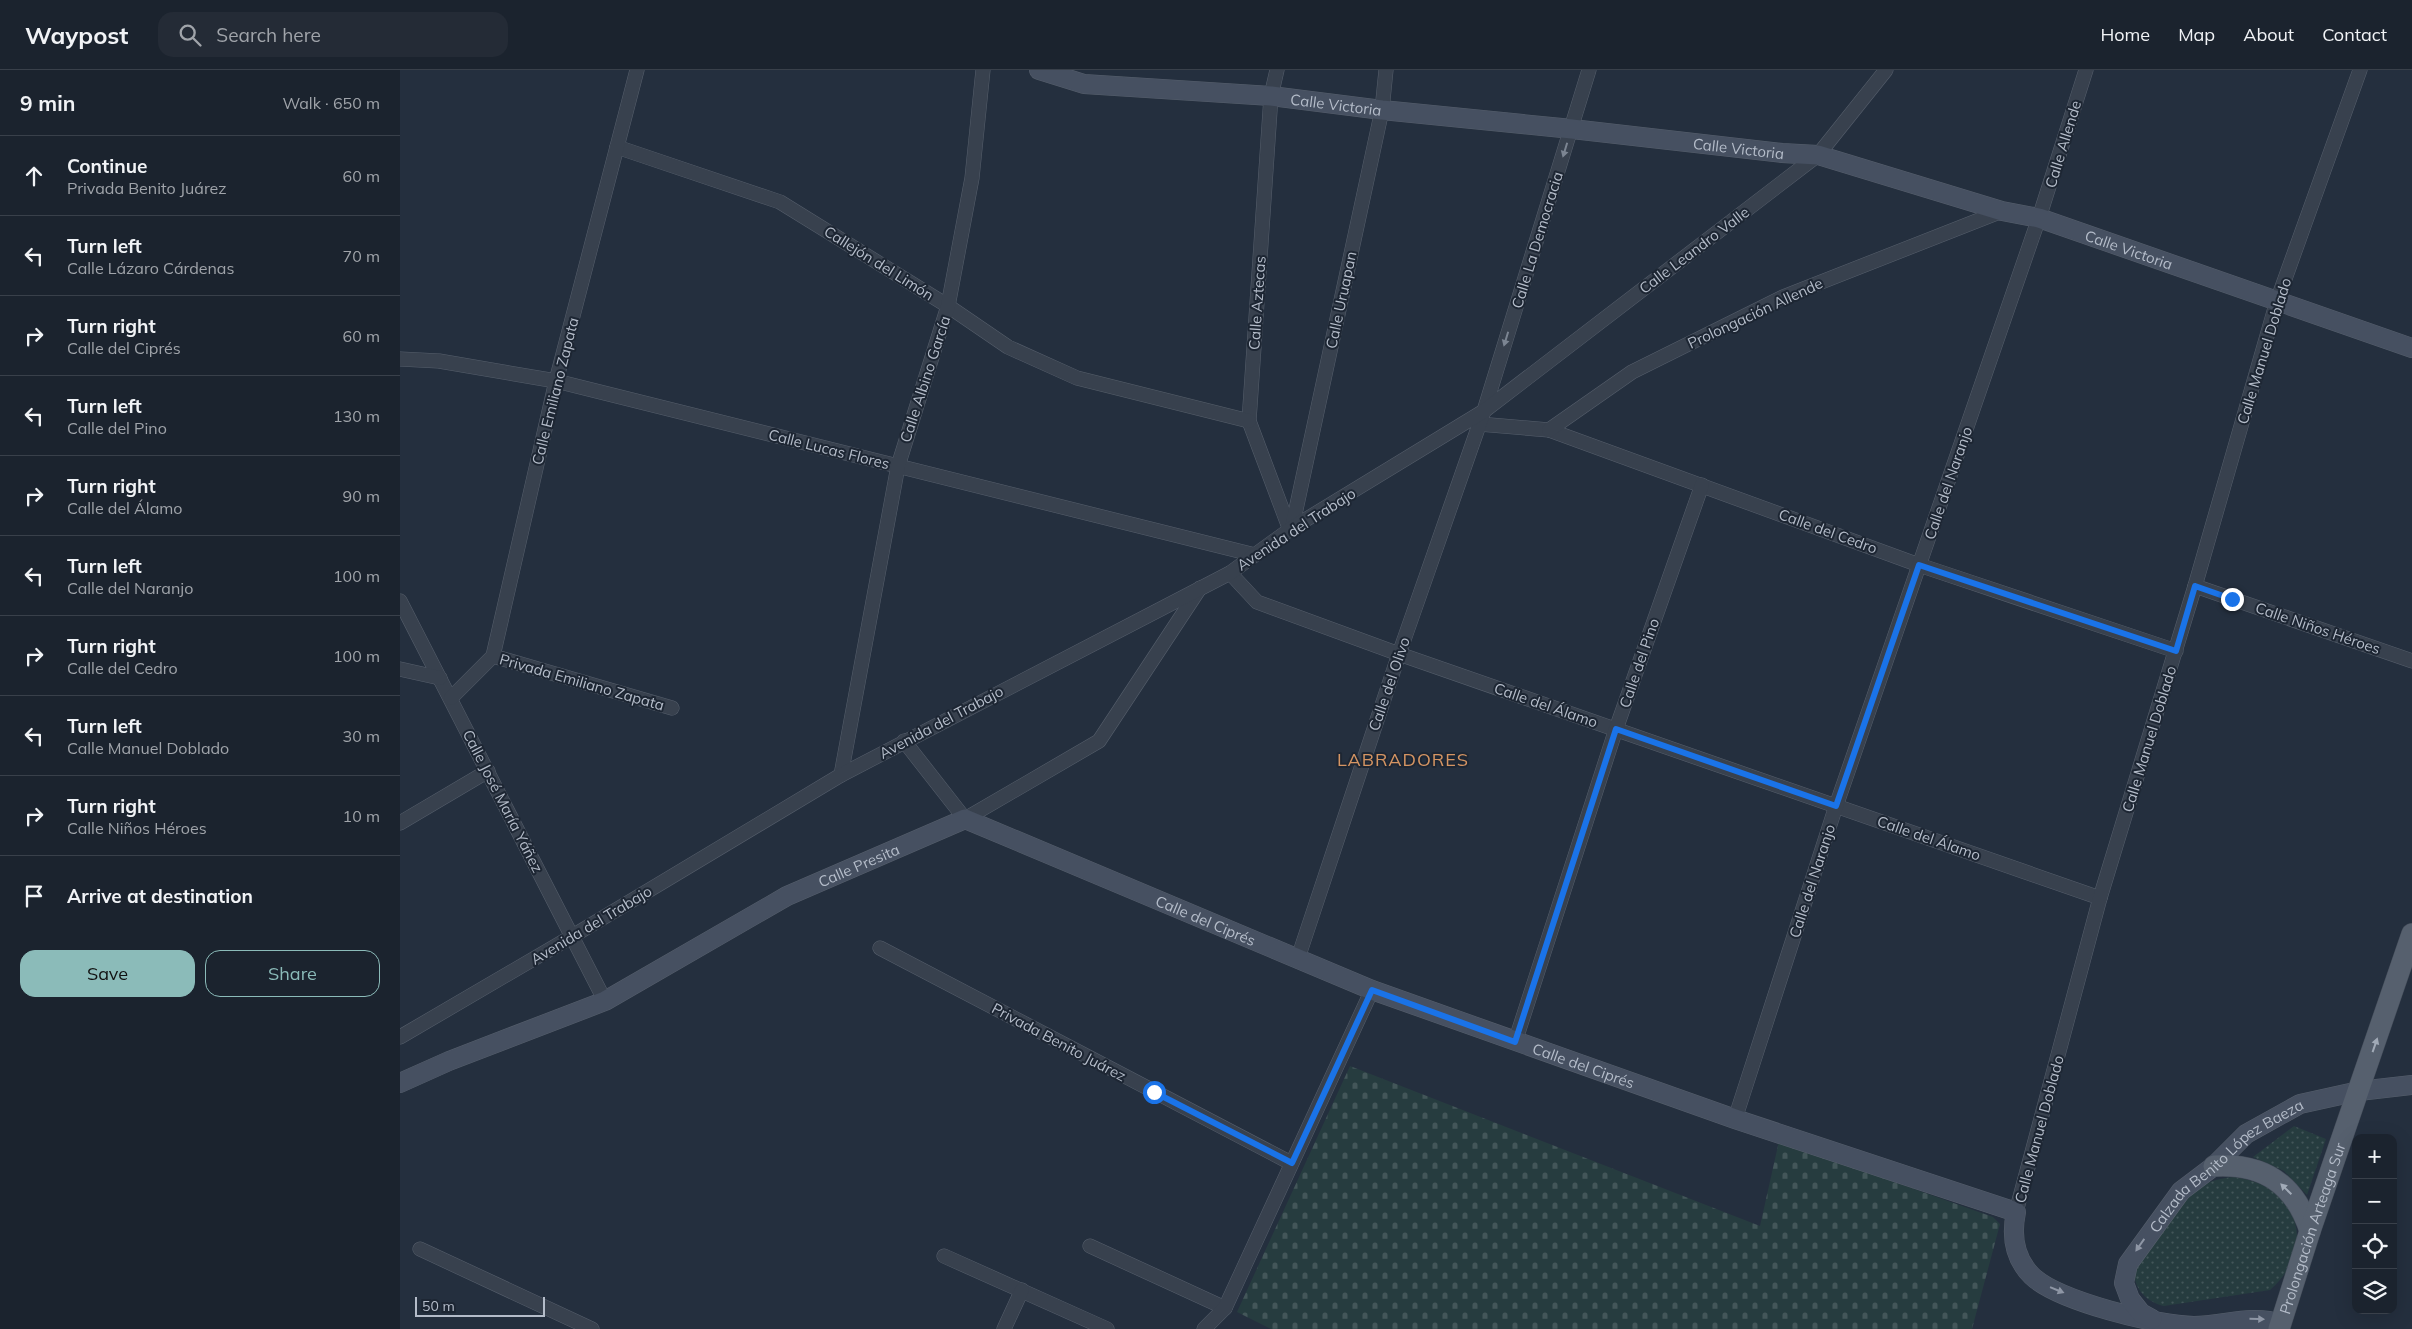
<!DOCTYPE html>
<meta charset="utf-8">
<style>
:root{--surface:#1b232e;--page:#242b36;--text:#f1f3f6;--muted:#a0a4aa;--line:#39404a;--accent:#8bbbb9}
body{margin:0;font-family:Mulish,sans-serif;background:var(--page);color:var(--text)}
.controls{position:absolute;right:15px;bottom:15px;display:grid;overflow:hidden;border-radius:10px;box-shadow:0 5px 20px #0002}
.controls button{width:45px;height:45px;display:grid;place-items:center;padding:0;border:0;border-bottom:1px solid var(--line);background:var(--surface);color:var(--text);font:25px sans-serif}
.scale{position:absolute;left:15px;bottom:12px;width:130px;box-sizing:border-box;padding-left:5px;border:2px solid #b4bcc9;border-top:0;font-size:14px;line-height:18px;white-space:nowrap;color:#b4bcc9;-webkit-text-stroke:4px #1d2633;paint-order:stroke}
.stop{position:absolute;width:15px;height:15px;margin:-11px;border:4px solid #1a73e8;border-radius:50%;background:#fff}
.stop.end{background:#1a73e8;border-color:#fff;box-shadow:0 1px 5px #0008}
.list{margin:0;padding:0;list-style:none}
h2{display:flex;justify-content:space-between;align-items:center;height:65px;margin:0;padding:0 20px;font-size:21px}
h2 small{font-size:16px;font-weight:400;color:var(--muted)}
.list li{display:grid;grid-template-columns:32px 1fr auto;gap:15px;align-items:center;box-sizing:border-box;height:80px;padding:0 20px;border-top:1px solid var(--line)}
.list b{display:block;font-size:19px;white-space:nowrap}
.list p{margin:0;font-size:16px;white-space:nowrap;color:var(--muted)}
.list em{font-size:16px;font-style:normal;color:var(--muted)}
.actions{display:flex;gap:10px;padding:15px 20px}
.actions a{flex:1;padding:11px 0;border:1px solid var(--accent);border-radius:15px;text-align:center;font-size:18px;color:var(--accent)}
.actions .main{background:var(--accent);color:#111}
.icon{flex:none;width:28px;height:28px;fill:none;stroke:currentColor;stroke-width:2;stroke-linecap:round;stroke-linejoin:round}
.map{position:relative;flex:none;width:2012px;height:1259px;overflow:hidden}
header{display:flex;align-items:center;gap:30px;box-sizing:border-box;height:70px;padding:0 25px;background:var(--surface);border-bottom:1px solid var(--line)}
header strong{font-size:24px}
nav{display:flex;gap:28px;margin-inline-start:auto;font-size:18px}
.search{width:350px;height:45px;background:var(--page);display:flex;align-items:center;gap:12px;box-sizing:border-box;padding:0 18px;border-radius:15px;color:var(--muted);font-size:19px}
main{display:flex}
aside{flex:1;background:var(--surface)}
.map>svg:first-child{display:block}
.grass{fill:url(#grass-dots)}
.cemetery{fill:url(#cemetery-stones)}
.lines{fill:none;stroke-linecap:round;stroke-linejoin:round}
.street-casing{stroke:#565f6c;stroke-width:15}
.secondary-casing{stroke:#565f6c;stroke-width:20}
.primary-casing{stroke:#414a57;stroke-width:22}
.street{stroke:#38414e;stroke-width:14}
.secondary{stroke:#465061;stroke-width:19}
.primary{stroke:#56606e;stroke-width:21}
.oneway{fill:#7c8592}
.oneway2{fill:#a1aab7}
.oneway3{fill:#8e96a5}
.route{stroke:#1a73e8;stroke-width:6}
.labels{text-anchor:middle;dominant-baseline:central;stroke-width:4;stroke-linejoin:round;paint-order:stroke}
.street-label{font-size:15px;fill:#b4bcc9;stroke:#1d2633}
.quarter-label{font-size:18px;letter-spacing:1px;fill:#d59563;stroke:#1d2633}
</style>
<header>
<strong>Waypost</strong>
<div class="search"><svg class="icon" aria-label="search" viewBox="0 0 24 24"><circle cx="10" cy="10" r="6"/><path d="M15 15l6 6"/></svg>Search here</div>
<nav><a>Home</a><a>Map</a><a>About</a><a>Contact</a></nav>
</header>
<main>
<aside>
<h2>9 min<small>Walk · 650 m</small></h2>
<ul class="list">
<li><svg class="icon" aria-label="ahead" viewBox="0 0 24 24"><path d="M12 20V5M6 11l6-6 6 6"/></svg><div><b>Continue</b><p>Privada Benito Juárez</p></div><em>60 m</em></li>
<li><svg class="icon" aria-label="left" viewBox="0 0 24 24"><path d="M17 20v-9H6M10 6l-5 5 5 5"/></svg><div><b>Turn left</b><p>Calle Lázaro Cárdenas</p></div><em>70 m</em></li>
<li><svg class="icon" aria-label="right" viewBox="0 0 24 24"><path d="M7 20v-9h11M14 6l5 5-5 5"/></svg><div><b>Turn right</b><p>Calle del Ciprés</p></div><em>60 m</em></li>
<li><svg class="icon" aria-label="left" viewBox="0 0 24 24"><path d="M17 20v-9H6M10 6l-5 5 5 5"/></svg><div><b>Turn left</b><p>Calle del Pino</p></div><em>130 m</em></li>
<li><svg class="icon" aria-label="right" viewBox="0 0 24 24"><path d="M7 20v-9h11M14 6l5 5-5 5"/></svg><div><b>Turn right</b><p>Calle del Álamo</p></div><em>90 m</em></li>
<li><svg class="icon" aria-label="left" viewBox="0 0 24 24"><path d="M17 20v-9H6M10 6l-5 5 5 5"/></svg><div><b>Turn left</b><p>Calle del Naranjo</p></div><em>100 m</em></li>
<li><svg class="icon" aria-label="right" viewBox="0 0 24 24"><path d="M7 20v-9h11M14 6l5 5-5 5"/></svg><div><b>Turn right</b><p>Calle del Cedro</p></div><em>100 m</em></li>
<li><svg class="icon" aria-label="left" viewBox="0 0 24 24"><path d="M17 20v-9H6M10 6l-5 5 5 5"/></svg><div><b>Turn left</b><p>Calle Manuel Doblado</p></div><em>30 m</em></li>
<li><svg class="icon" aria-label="right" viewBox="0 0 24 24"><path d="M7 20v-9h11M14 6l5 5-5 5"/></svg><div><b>Turn right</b><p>Calle Niños Héroes</p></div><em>10 m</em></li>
<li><svg class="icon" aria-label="arrive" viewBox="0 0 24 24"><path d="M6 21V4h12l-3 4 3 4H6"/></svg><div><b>Arrive at destination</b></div></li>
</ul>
<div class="actions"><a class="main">Save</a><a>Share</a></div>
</aside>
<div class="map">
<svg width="2012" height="1259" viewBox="0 0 2012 1259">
<defs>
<pattern id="grass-dots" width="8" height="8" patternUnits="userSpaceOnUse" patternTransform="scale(1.25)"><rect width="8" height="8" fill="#263c3f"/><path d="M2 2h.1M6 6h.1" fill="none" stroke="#435659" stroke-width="1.8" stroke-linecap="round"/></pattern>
<pattern id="cemetery-stones" width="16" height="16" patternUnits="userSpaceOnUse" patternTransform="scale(1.25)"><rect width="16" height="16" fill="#263c3f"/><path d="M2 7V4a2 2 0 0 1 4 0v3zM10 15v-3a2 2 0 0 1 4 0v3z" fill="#435659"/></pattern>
</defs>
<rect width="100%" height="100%" fill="#242f3e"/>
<g class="grass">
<path d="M1894,1056L1926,1069L1907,1125L1884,1101L1853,1087Z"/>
<path d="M1833,1107C1898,1114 1919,1177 1870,1220L1764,1236C1743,1231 1728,1212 1737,1190C1741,1179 1759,1163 1766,1154C1777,1141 1788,1124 1804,1115C1813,1110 1823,1108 1833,1107Z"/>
</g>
<path class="cemetery" d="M950,996L1360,1156L1379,1071L1593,1147L1600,1154L1572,1259H871L837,1242Z"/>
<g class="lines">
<g class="street-casing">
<g id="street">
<path d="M877,0L871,26L849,351L890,460"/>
<path d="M217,77L380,132L548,236L608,277L677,308L849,351"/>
<path d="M0,289L39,291L156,311L855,485"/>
<path d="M1079,354L1149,360L1519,495L1776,581"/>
<path d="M1149,360L1232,302L1383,227L1602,141"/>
<path d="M892,458L982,40L986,0"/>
<path d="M830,503L857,532L999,584L1700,828"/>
<path d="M1795,516L2012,591"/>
<path d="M0,531L205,931"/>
<path d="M93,586L272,638"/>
<path d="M0,599L40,608"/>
<path d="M51,628L93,586L156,311L237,0"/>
<path d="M504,671L565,749L699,671L800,518"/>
<path d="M441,705L498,396L548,236L572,108L583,0"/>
<path d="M0,753L88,701"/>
<path d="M480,878L891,1093"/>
<path d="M898,888L999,584L1084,341L1189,0"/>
<path d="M0,967L171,867L441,705L830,503L892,458L1084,341L1418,85L1486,0"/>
<path d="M1115,972L1216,659L1302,415"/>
<path d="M1335,1049L1436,736L1639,148L1686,0"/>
<path d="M1616,1142L1700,828L1795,516L1877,231L1960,0"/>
<path d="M690,1176L825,1238"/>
<path d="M20,1179L192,1259"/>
<path d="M544,1186L707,1259"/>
<path d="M604,1259L622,1220"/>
<path d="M804,1259L825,1238L972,920"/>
</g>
</g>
<g class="secondary-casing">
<g id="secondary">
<path id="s1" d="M639,0L684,14L871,26L982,40L1172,59L1382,83L1418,85L1602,141L1639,148L2012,278"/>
<path id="s2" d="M0,1013L49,991L205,931L387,826L565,749L972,920L1335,1049L1616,1142C1611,1166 1614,1188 1632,1206C1658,1231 1758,1256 1794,1256C1824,1256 1851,1244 1881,1254"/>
<path id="s3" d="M1752,1249L1741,1243L1730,1229L1724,1213L1728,1194L1781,1121L1814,1096L1846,1064L1900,1034L1959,1021L2012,1015"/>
</g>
</g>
<g class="primary-casing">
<g id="primary">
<path d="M1814,1096C1863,1093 1895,1114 1910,1161"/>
<path id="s4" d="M1879,1259L1910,1161L2012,864"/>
</g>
</g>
<use href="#street" class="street"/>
<use href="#secondary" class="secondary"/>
<use href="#primary" class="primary"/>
</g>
<defs><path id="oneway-solid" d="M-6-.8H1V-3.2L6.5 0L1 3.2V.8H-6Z" transform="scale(1.25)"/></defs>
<g class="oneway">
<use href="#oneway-solid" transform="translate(1165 80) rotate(107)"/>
<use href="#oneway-solid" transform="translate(1106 269) rotate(107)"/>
</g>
<g class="oneway2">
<use href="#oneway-solid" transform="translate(1975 975) rotate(-71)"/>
<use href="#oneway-solid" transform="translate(1886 1119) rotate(-136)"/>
</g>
<g class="oneway3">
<use href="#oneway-solid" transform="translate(1740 1175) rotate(125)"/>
<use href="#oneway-solid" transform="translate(1657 1220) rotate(22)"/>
<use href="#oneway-solid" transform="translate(1857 1249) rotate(1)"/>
</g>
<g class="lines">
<path class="route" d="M754,1022L892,1093L972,920L1115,972L1216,659L1436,736L1519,495L1776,581L1795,516L1832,529"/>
</g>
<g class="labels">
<g class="street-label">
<text stroke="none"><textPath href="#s1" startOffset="300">Calle Victoria</textPath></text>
<text transform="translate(1663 74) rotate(-73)">Calle Allende</text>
<text stroke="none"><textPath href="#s1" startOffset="705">Calle Victoria</textPath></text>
<text transform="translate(1137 170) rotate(-73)">Calle La Democracia</text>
<text stroke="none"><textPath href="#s1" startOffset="1110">Calle Victoria</textPath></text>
<text transform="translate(1294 180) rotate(-37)">Calle Leandro Valle</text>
<text transform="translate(479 193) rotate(32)">Callejón del Limón</text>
<text transform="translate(941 230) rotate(-78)">Calle Uruapan</text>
<text transform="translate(857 233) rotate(-86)">Calle Aztecas</text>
<text transform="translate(1355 243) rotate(-25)">Prolongación Allende</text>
<text transform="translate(1864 281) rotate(-73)">Calle Manuel Doblado</text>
<text transform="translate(525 309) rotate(-72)">Calle Albino García</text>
<text transform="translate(155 321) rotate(-76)">Calle Emiliano Zapata</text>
<text transform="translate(429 379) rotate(14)">Calle Lucas Flores</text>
<text transform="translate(1548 413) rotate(-71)">Calle del Naranjo</text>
<text transform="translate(896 459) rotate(-33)">Avenida del Trabajo</text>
<text transform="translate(1428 461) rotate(20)">Calle del Cedro</text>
<text transform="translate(1918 558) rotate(19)">Calle Niños Héroes</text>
<text transform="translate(1239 593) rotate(-71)">Calle del Pino</text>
<text transform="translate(182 612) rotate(16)">Privada Emiliano Zapata</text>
<text transform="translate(989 614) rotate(-71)">Calle del Olivo</text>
<text transform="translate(1146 635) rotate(19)">Calle del Álamo</text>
<text transform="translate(541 652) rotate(-28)">Avenida del Trabajo</text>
<text transform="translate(1749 669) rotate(-73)">Calle Manuel Doblado</text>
<text transform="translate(103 731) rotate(63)">Calle José María Yáñez</text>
<text transform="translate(1529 768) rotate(19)">Calle del Álamo</text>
<text stroke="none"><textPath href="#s2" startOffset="509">Calle Presita</textPath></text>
<text transform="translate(1412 811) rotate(-72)">Calle del Naranjo</text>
<text stroke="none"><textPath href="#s2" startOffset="886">Calle del Ciprés</textPath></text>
<text transform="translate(191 855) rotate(-31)">Avenida del Trabajo</text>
<text transform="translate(659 972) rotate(28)">Privada Benito Juárez</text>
<text stroke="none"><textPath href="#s2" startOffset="1291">Calle del Ciprés</textPath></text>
<text transform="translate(1639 1059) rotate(-75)">Calle Manuel Doblado</text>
<text stroke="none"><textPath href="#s3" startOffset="208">Calzada Benito López Baeza</textPath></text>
<text stroke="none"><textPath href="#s4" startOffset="106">Prolongación Arteaga Sur</textPath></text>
</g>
<g class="quarter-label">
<text x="1003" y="689">LABRADORES</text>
</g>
</g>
</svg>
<div class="controls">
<button>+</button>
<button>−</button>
<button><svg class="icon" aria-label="locate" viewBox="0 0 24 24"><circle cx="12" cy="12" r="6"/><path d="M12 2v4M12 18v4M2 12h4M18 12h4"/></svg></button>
<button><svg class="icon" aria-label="layers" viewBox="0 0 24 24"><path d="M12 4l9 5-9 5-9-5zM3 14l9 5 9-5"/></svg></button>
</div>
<div class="scale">50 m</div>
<div class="stop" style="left:754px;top:1022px"></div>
<div class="stop end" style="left:1832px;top:529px"></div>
</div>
</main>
